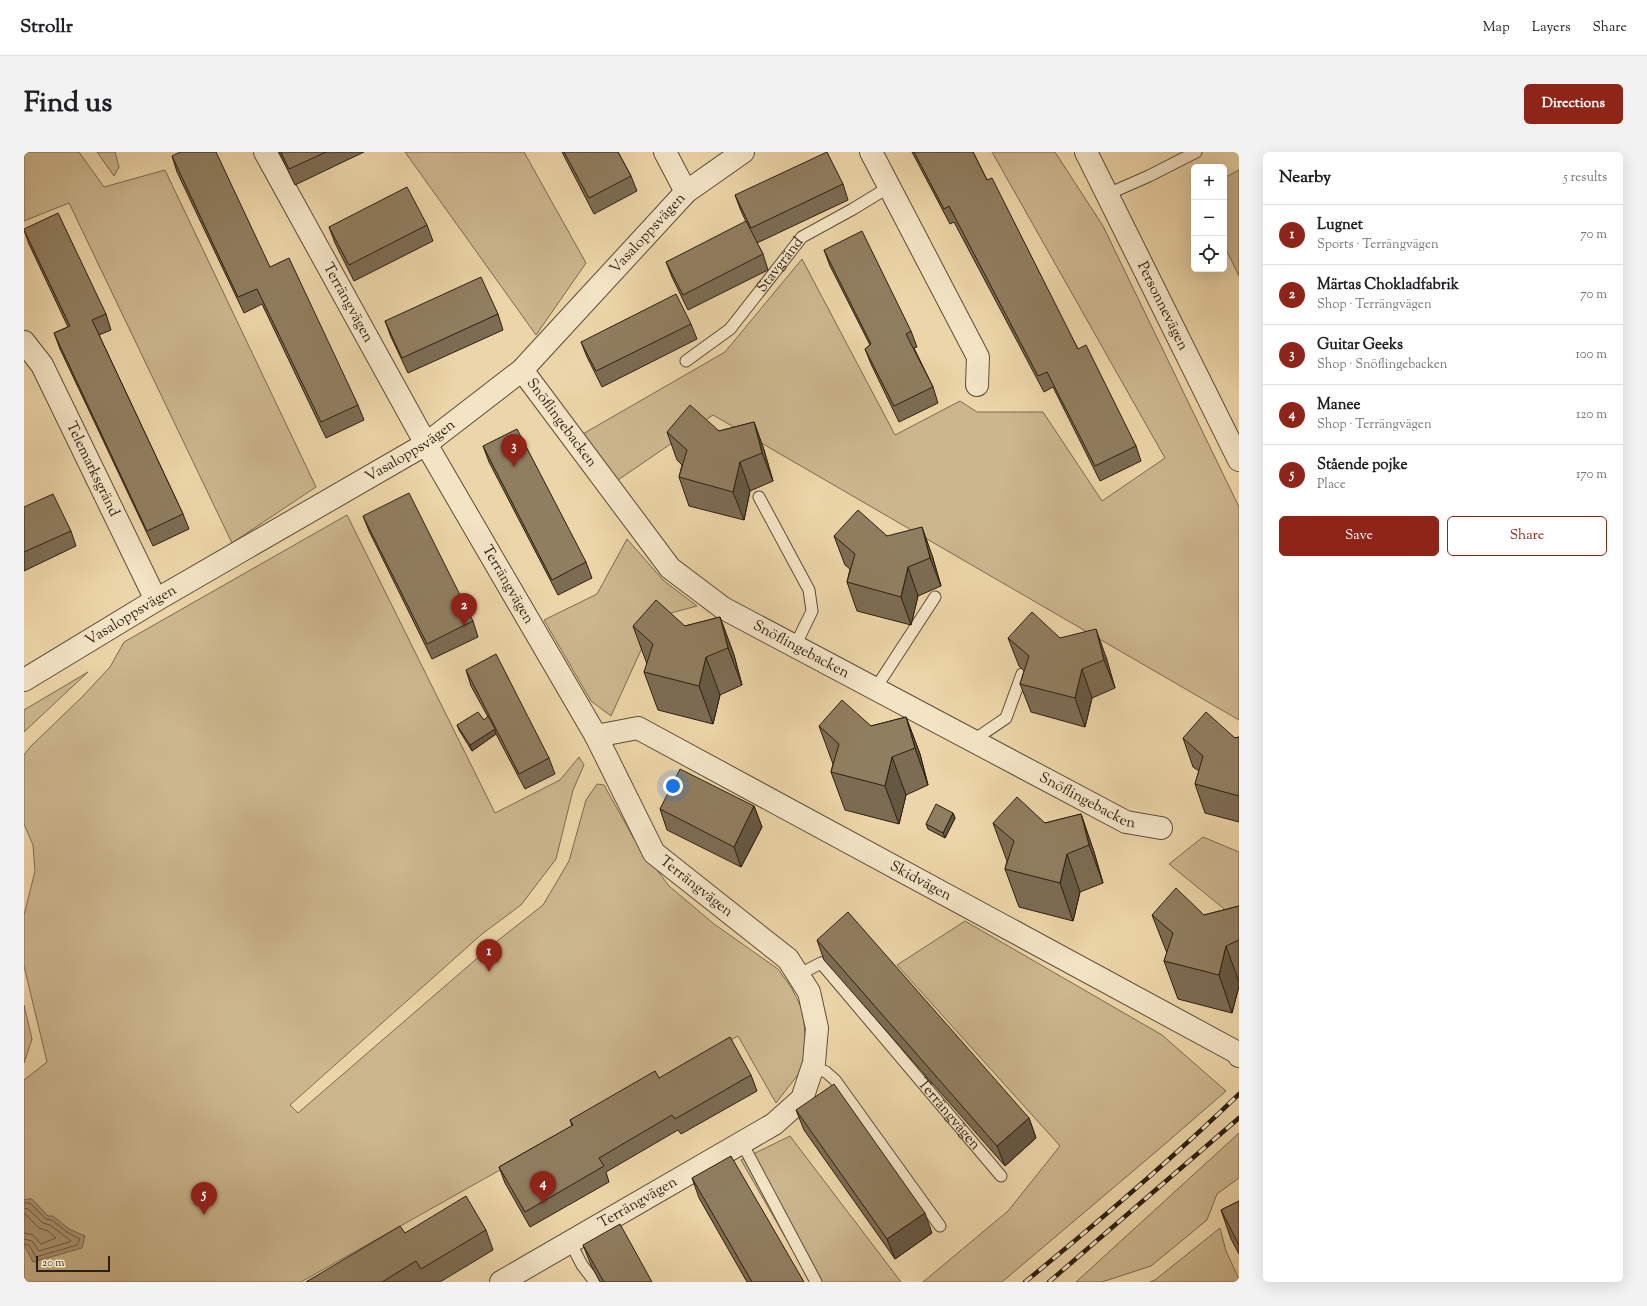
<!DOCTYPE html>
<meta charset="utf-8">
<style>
:root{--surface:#fff;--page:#f2f2f2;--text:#202124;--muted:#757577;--line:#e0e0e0;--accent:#8f2418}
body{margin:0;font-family:"Sorts Mill Goudy",serif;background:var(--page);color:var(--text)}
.controls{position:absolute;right:12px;top:12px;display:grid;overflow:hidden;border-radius:6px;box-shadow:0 4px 16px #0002}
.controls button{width:36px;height:36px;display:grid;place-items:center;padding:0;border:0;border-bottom:1px solid var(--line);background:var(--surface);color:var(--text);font:20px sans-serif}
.scale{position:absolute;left:12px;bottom:10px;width:74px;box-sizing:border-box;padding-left:4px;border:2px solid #2d1f11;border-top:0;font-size:11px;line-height:14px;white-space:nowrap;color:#2d1f11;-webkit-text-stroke:3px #f3e4c6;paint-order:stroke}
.you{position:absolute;left:649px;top:634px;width:14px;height:14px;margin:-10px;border:3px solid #fff;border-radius:50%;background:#1a73e8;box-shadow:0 0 0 6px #1a73e833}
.badge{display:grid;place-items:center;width:26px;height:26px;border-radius:50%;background:var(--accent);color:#fff;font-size:13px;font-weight:700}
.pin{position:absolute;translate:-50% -33px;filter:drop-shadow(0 1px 2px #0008)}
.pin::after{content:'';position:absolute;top:21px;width:14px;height:12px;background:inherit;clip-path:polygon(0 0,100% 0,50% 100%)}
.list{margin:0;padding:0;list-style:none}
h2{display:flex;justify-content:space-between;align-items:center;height:52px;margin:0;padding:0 16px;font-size:17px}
h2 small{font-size:13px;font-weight:400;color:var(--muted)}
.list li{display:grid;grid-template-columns:26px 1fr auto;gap:12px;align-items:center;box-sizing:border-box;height:60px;padding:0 16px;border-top:1px solid var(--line)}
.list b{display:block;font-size:15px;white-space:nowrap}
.list p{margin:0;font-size:13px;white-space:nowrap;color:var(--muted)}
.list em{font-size:13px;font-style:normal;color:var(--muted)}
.actions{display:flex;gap:8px;padding:12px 16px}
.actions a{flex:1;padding:9px 0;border:1px solid var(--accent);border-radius:6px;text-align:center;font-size:14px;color:var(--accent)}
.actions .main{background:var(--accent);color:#fff}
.icon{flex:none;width:22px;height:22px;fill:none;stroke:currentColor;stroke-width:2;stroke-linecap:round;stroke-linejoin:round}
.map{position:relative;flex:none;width:1215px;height:1130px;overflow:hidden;border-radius:6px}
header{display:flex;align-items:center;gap:24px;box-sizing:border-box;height:56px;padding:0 20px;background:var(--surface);border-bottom:1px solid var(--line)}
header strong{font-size:19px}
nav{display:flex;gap:22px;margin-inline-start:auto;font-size:14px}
.intro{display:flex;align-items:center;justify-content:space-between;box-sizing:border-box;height:96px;padding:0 24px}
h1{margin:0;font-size:28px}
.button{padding:10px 18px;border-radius:6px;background:var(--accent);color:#fff;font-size:14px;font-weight:700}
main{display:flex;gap:24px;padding:0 24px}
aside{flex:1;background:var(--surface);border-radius:6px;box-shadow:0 4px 16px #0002}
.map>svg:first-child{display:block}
.green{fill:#ccb68e;stroke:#7c6a50}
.water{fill:#ab9775;stroke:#79674d}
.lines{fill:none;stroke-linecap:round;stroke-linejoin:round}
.shore{stroke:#6c5b43;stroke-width:1}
.service-casing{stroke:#5d4c37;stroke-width:13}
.minor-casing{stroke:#5d4c37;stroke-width:24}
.tertiary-casing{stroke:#5d4c37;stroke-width:24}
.service{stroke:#f3e4c6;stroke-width:11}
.minor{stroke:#f3e4c6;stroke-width:22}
.tertiary{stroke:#f3e4c6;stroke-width:22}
.rail-casing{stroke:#2d1f11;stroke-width:4.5}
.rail{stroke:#f3e4c6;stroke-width:3;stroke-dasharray:9;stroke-linecap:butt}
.wall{fill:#7c6c53;stroke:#2d1f11}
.shaded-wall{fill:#655843;stroke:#2d1f11}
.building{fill:#907e60;stroke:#2d1f11}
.labels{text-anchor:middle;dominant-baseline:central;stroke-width:3;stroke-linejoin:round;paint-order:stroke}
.street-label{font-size:15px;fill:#2d1f11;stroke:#f3e4c6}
</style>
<header>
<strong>Strollr</strong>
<nav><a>Map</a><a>Layers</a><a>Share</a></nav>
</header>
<div class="intro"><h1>Find us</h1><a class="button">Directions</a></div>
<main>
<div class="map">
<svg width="1215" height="1130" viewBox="0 0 1215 1130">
<rect width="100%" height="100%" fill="#ecd5a8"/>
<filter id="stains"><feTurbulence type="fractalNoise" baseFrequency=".005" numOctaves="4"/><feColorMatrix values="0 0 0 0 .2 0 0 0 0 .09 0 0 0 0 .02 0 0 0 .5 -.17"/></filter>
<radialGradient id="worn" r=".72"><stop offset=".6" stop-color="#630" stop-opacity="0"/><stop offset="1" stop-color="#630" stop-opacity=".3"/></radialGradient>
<g class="green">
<path d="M0,0H55L80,35L141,18L292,335L208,391L45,51L0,69Z"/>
<path d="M73,0H91L95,15L90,24Z"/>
<path d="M381,0H500L562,111L512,183Z"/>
<path d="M968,0H1031L1079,74L1215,355V568L689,263L594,328L557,283L701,200L778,107L871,283L936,249L953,260H1019L1078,349L1141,306Z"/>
<path d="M1215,18V124L1200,93V26Z"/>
<path d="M323,363L471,661L536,628L555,605L560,613L549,638L532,707L497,753L458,782L266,953L274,961L472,790L519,753L545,709L562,648L573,632L580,633L610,687L645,734L690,772L754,817L767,835L779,859L782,896L776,920L752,951L714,884L277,1130H0V928L23,910L0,814V763L11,719L9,693L0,672V603L7,594L58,545L86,515L100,490Z"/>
<path d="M603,387L639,428L673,454L632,465L587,564L567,549L520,468L573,442Z"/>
<path d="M64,520L0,580V558Z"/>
<path d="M1179,685L1215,700V769L1145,712Z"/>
<path d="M941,769L1138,883L1202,939L1134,998L978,1130H899L984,1059L1036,994L873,813Z"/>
<path d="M0,853L8,887L0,911Z"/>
<path d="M1215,981V1026L1193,1042L1183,1068L1127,1114L1078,1130H1052Z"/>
<path d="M766,984L877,1130H787L717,1008Z"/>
<path d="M1196,1076L1202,1099L1215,1127V1130H1126L1131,1128Z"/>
</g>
<path class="water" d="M4,1047H8L24,1064H29L45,1077L61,1084L58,1096L9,1110L0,1093V1048Z"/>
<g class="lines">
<g class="shore">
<path d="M0,1051H6L22,1067L28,1068L43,1080L56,1087L53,1093L12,1105L5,1093L0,1092"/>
<path d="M0,1056L4,1057L19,1071L26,1073L47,1089L45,1090L15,1099L8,1089L0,1087"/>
<path d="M0,1062L2,1063L15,1076L24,1079L32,1086L17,1092L9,1083L0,1081"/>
</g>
<g class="service-casing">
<g id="service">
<path d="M1084,42L1125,24L1172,0"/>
<path id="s1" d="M662,209L706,177L778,85L829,57L865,35"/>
<path d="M735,345L785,438L788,459L771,494"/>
<path d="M853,538L857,528L911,445"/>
<path d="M952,590L957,583L982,566L998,522"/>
<path id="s2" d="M774,823L797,811L977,1024"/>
<path d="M789,915L802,920L811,928L916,1074"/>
<path d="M718,991L792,1130"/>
<path d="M546,1090L558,1113L571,1130"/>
</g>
</g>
<g class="minor-casing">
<g id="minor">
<path id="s3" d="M241,0L402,292L572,584L630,701L764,807L785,840L793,876L790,911L778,947L750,972L477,1130"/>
<path d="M641,0L662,40"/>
<path d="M847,0L954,205L953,233"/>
<path id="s4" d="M0,190L18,213L132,448"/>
<path id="s5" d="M498,218L646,416L699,456L1102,670L1137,676"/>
<path id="s6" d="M0,528L132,448L402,292L498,218L662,40L719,0"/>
<path id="s7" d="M572,584L614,576L1214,901L1215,904"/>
</g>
</g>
<g class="tertiary-casing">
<g id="tertiary">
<path id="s8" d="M1062,0L1215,308"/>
</g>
</g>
<use href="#service" class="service"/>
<use href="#minor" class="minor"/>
<use href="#tertiary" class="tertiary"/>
<g class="rail-casing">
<g id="rail">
<path d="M1001,1130C1074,1070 1147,1008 1215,942"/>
<path d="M1025,1130L1215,966"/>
</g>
</g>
<use href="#rail" class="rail"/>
</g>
<g class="wall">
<path d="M255,0H340L271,33Z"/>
<path d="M538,0H594L607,24L613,39L570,62Z"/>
<path d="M888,0H949L963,28L1054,197L1112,294L1117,309L1076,329L1029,235L1020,240L930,70L926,72Z"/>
<path d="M148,4L246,115L334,253L340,268L302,286L238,152L220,161L153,20Z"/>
<path d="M819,32L824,48L733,91L739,102L744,118L664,158L648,125L642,110L727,80L717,59L711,43Z"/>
<path d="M403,73L409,89L330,129L311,91L305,75Z"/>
<path d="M0,78L82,162L87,178L75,183L159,362L165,377L129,394L36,197L30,181L44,175L5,92Z"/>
<path d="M800,98L887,179L893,195L890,196L909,235L914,251L875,270L847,212L841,197L846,193L806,114Z"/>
<path d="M474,162L479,178L384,221L367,185L361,169Z"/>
<path d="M667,172L673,187L578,235L563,205L557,190Z"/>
<path d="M730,270L740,298L749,329L726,339L720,368L665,354L655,325L658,313L653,308L643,280L695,279Z"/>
<path d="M459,294L562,410L568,426L534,443L465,310Z"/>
<path d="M0,355L47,379L52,394L0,419Z"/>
<path d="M339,364L449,469L454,485L408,507L345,379Z"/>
<path d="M810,384H863L908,403L917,434L894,444L887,473L833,459L823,430L826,417L821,413Z"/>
<path d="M696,465L710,503L718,533L696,543L689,572L634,558L620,520L623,512L609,474H661Z"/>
<path d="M984,486H1036L1082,505L1091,536L1068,546L1061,575L1007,560L996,532L1000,519L995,514Z"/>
<path d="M442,518L525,606L531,622L501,637L472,582L448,599L435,578L433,573L460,568L464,565L447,534Z"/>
<path d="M882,565L896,602L904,633L882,643L875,672L821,658L807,620L809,612L795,574H847Z"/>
<path d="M1215,585V670L1181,661L1171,632L1175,619L1169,615L1159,586H1211Z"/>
<path d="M730,654L738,675L717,715L643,678L636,657Z"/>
<path d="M929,661L931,666L921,686L904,677L902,672Z"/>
<path d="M1057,662L1070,700L1079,731L1056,740L1049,769L995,755L981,717L983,709L969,671H1021Z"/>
<path d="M1215,754V834L1208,861L1154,847L1140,809L1143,801L1128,763H1180Z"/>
<path d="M793,788L1005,966L1012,986L981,1014L800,808Z"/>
<path d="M727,923L733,939L657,982L654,978L582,1020L585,1030L506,1075L481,1031L475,1015L548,974L546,968L635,926Z"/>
<path d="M772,958L908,1081L871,1107L780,978Z"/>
<path d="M668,1026L780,1130H723L675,1046Z"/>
<path d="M1215,1049V1102L1207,1087L1197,1058Z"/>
<path d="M462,1078L469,1098L416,1130H282L381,1081Z"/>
<path d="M559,1093L628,1130H576L567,1113Z"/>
</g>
<g class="shaded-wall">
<path d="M730,270L740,298L749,329L738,301Z"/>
<path d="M716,310L726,339L720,368L709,340Z"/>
<path d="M898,375L908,403L917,434L906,406Z"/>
<path d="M884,415L894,444L887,473L877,445Z"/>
<path d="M696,465L710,503L718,533L704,496Z"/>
<path d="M1072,477L1082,505L1091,536L1080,508Z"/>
<path d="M682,505L696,543L689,572L675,534Z"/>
<path d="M1058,517L1068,546L1061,575L1051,546Z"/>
<path d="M882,565L896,602L904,633L891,596Z"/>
<path d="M471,577L472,582L448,599L446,593Z"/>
<path d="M868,605L882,643L875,672L861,634Z"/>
<path d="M730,654L738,675L717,715L710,695Z"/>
<path d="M929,661L931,666L921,686L919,681Z"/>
<path d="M1057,662L1070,700L1079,731L1065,693Z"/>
<path d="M1043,702L1056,740L1049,769L1036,731Z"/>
<path d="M1202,794L1215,830V834L1208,861L1195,823Z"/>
<path d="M1005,966L1012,986L981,1014L973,994Z"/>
<path d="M901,1061L908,1081L871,1107L863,1087Z"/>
</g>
<g class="building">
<path d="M156,0H192L246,115L265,106L334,253L297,270L233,137L214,145L148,4Z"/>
<path d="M257,0H302L265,17Z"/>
<path d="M540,0H594L607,24L565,46Z"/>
<path d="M803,0L819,32L727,76L711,43Z"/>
<path d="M890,0H949L963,28L968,26L1054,197L1062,193L1112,294L1071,314L1023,220L1014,224L925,54L920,57Z"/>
<path d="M383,35L403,73L325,113L305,75Z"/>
<path d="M34,61L82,162L68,168L159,362L123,379L30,181L46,174L0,78V77Z"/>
<path d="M722,69L739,102L659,143L642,110Z"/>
<path d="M838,79L887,179L882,182L909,235L870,254L841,197L847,192L800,98Z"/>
<path d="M457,125L474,162L378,206L361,169Z"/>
<path d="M652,142L667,172L572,219L557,190Z"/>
<path d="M666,253L695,279L730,270L738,301L716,310L709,340L655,325L663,298L643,280Z"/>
<path d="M493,277L562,410L528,428L459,294Z"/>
<path d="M385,341L449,469L403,492L339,364Z"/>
<path d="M29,342L47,379L0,400V355Z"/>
<path d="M834,358L863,384L898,375L906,406L884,415L877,445L823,430L831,402L810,384Z"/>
<path d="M632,448L661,474L696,465L704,496L682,505L675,534L620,520L629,492L609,474Z"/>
<path d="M1008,460L1036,486L1072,477L1080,508L1058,517L1051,546L996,532L1005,504L984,486Z"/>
<path d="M472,502L525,606L495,622L442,518Z"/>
<path d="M818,548L847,574L882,565L891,596L868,605L861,634L807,620L815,592L795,574Z"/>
<path d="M454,560L460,568L464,564L471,577L446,593L433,573Z"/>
<path d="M1182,560L1211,586L1215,585V644L1171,632L1179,604L1159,586Z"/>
<path d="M656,617L730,654L710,695L636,657Z"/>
<path d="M993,645L1021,671L1057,662L1065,693L1043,702L1036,731L981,717L990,689L969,671Z"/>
<path d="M912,652L929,661L919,681L902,672Z"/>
<path d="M1152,736L1180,763L1215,754V788L1202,794L1195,823L1140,809L1149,781L1128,763Z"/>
<path d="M824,760L1005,966L973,994L793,788Z"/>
<path d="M706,885L727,923L651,967L648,963L575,1006L580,1014L501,1060L475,1015L549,973L546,968L631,919L635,926Z"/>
<path d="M810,932L901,1061L863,1087L772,958Z"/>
<path d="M707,1004L780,1130H728L668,1026Z"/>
<path d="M442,1044L462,1078L397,1117L392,1109L358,1130H282L376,1074L381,1081Z"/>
<path d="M1215,1049V1093L1197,1058Z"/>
<path d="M596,1072L628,1130H580L559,1093Z"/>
</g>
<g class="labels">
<g class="street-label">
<text stroke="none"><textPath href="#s6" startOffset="773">Vasaloppsvägen</textPath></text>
<text stroke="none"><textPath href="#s1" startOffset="136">Stavgränd</textPath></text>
<text stroke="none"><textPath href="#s3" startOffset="172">Terrängvägen</textPath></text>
<text stroke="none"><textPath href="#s8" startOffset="172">Personnevägen</textPath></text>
<text stroke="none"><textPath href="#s5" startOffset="66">Snöflingebacken</textPath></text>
<text stroke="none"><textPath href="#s6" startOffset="449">Vasaloppsvägen</textPath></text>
<text stroke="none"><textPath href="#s4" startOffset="145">Telemarksgränd</textPath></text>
<text stroke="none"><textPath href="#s3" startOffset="496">Terrängvägen</textPath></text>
<text stroke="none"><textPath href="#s6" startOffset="125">Vasaloppsvägen</textPath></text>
<text stroke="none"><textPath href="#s5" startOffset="402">Snöflingebacken</textPath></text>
<text stroke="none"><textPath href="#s5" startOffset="726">Snöflingebacken</textPath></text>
<text stroke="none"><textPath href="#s7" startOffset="364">Skidvägen</textPath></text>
<text stroke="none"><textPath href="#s3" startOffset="856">Terrängvägen</textPath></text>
<text stroke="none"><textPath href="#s2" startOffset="224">Terrängvägen</textPath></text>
<text transform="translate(614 1051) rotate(-30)">Terrängvägen</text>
</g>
</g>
<rect width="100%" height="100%" filter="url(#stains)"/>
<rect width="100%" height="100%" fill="url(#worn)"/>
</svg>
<div class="controls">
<button>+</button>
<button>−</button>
<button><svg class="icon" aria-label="locate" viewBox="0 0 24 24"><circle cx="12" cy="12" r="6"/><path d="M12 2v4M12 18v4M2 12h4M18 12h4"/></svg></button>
</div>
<div class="scale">20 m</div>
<div class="you"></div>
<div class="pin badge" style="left:465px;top:820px">1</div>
<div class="pin badge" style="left:440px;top:474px">2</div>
<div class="pin badge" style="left:490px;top:315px">3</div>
<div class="pin badge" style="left:519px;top:1052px">4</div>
<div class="pin badge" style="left:180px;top:1063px">5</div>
</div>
<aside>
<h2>Nearby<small>5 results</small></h2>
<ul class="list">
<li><span class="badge">1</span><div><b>Lugnet</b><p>Sports · Terrängvägen</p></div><em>70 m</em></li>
<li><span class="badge">2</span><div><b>Märtas Chokladfabrik</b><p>Shop · Terrängvägen</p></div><em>70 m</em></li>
<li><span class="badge">3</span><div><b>Guitar Geeks</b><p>Shop · Snöflingebacken</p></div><em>100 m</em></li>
<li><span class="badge">4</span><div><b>Manee</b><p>Shop · Terrängvägen</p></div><em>120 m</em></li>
<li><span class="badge">5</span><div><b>Stående pojke</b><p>Place</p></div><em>170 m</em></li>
</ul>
<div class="actions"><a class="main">Save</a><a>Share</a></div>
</aside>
</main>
